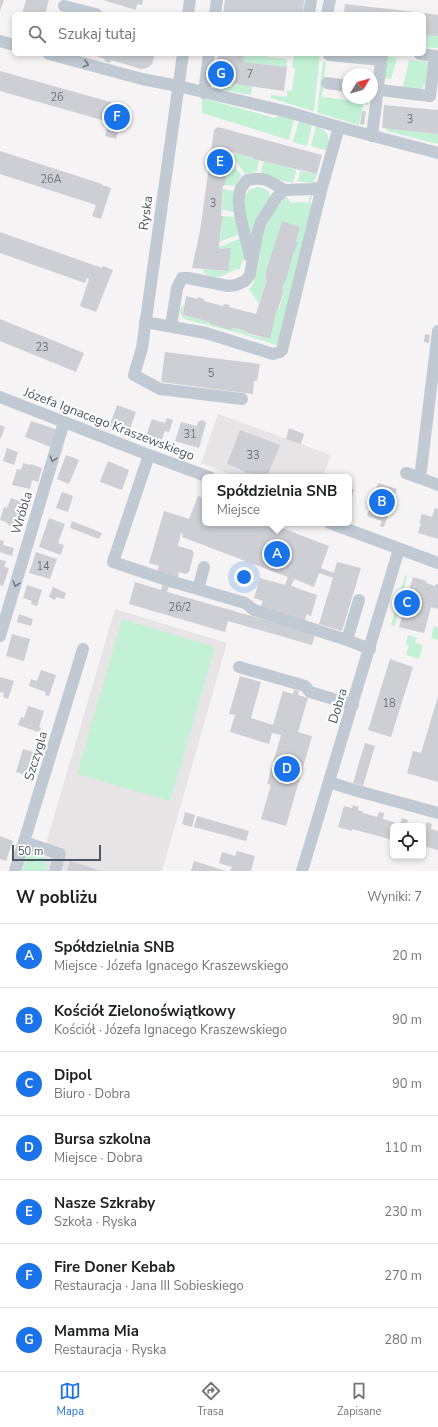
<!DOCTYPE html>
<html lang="pl">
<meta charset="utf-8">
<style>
:root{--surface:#fff;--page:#f6f6f6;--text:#202124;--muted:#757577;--line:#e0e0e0;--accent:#1a73e8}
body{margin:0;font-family:"Nunito Sans",sans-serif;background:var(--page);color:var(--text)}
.controls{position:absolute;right:12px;bottom:12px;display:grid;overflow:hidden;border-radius:6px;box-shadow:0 2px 6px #0003}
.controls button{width:36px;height:36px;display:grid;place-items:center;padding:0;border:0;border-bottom:1px solid var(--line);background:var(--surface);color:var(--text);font:20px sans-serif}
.compass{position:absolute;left:342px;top:68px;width:36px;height:36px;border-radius:50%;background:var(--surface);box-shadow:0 2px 6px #0003;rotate:53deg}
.scale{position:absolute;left:12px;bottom:10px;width:89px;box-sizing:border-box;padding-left:4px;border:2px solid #4a5661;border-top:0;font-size:11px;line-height:14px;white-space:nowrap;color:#4a5661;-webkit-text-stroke:3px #fff;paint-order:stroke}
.you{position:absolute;left:244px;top:577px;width:14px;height:14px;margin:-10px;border:3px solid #fff;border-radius:50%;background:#1a73e8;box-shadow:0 0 0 6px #1a73e833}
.badge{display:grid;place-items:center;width:26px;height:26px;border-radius:50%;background:var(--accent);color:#fff;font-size:13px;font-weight:700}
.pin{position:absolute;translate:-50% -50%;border:2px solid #fff;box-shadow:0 1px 4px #0006}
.popup{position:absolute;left:202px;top:474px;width:150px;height:52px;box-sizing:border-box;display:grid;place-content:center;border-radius:6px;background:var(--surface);filter:drop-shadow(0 1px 3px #0005);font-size:13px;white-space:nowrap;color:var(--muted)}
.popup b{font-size:15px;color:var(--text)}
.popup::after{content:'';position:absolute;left:50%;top:100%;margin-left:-8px;border:8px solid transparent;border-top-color:var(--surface)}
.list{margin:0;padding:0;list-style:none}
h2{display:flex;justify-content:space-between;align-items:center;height:52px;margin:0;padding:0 16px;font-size:17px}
h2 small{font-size:13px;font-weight:400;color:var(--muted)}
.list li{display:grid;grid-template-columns:26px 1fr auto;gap:12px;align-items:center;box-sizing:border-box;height:64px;padding:0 16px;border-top:1px solid var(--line)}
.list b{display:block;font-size:15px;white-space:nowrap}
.list p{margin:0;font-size:13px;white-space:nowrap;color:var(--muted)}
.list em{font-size:13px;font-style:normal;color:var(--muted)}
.icon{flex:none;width:22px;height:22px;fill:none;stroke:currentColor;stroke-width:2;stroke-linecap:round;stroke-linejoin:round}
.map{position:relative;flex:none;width:438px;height:871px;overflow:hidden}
.search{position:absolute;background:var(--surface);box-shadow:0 2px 6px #0003;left:12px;right:12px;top:12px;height:44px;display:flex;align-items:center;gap:10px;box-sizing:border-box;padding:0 14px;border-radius:6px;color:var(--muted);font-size:15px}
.sheet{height:500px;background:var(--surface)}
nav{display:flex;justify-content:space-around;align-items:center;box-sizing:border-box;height:56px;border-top:1px solid var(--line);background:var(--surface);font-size:11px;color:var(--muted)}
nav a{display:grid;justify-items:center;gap:2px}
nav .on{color:var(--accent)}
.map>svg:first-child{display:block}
.education{fill:#e6e4e5}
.green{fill:#c3f1d5}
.building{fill:#cdcfd5}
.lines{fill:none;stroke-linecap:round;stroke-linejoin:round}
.minor{stroke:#c1cad2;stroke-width:12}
.oneway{stroke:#6e7983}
.labels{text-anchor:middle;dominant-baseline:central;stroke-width:4;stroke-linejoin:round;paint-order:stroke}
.number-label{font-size:11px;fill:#6b747e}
.street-label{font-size:13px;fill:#4a5661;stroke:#fff}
</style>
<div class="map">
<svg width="438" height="871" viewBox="0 0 438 871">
<rect width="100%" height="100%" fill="#f5f3f3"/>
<g class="education">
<path d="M218,414L331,455L323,477H237L201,463Z"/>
<path d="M115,609L227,643L162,871H38Z"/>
</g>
<g class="green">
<path d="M424,35L438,36V48L424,47Z"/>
<path d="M244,54L287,59V67L243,62Z"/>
<path d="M294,54H326V55H320L314,110L312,111L271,98V95L287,97V91H292L295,68L292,67Z"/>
<path d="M384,56L397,58L391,79L382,78Z"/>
<path d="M409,60L429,62L426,83L421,89L403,87Z"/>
<path d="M323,62H326L322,97L363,102L364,98H368V105L363,104L359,125L318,113L317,111Z"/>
<path d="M212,84L232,87V84L252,86L251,95L214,88Z"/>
<path d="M202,98L275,118L281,115L294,119L289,140L202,113Z"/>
<path d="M299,120L312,125L307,146L293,142Z"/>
<path d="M316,126C329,131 330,138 328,151L311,146Z"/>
<path d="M386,128L438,134V144L387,131Z"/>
<path d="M235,153L259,160L257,171L245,174L234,158Z"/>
<path d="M264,161L275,164L276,163L296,170L293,183L276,179L261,172Z"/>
<path d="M226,162L231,163L242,176L239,179L236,186L225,185Z"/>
<path d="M300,171L317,174L314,182L309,183L298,181Z"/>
<path d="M257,187C265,187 270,191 271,199L252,239L249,238L244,198L249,190Z"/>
<path d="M223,189L235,191L234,212L222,210Z"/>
<path d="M311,194L316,196H312L310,204L314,205L279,341L276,345L239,333L184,319L180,313L182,305L184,306L183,315L210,322V324L231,329L232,328L248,332L247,334L270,339L277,309H279L284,291L282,290L285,281H286L294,251L297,242H296L300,227L282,221L265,278L267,279L259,304L249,289C260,279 259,250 263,236C267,222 277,207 286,196L291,203L302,202L308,203Z"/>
<path d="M223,216L235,217L238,235L219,242Z"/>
<path d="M239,239L241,241L245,260L242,261L240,269C228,269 221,284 204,273L203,269L227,271L231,249H219V247Z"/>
<path d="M405,575L407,576L395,626L391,625Z"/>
<path d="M122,619L215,647L170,801L77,774Z"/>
<path d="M434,626L438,628V640L431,638Z"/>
<path d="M408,635L417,638L415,643L423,645L419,659L406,655L409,645L406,644Z"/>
<path d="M35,851L43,853L42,857C49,860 47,865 46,871H22C24,862 24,853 35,851Z"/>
</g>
<g class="building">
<path d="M0,0H4L0,11Z"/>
<path d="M26,0H49L45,14H22Z"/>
<path d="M103,0H143L142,5L137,4L136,10Z"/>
<path d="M225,0H304L303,14H223Z"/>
<path d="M345,4L424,13V14H344Z"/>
<path d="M424,13L438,15V36L424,35Z"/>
<path d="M91,54H155L152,64L147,68L141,69L111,60L110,63L104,61L105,59Z"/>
<path d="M218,54H244L243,62L287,67L284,91L214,81Z"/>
<path d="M0,71L114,103L112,111L123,114L116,139L105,136L109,122L0,91Z"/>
<path d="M384,105L438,110V134L382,128Z"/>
<path d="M362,111H366L364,125L360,124Z"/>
<path d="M218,127L322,155L317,174L254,159V158L231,152L230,156H227L224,174H226L225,185L223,186L221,216H223L220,234L219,249L231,248L228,271L192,268L200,231L214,130Z"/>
<path d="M0,151L102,184V185L111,188L101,219L92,216L96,205L0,174Z"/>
<path d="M282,221L300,227L296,242H298L295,251H294L286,281H285L282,290H284L278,309H277L270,339L247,333L248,332L238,329L232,328L231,330L210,324V322L183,315L186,296L198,299V297L204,299V301L223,306L224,304L230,305L229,307L256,314L267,279L265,278L268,265Z"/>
<path d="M0,232L102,268L103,266L113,270L96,312L80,306L89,279L87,278L85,283L0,253Z"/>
<path d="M0,319L84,353L76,372L0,341Z"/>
<path d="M425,334L430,335L429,343L424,342Z"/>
<path d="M165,352L260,364L257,381H254L253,394L161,382Z"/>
<path d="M117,405L136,412L128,434L109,427Z"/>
<path d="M167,418L173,420L169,432L165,431L160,444L145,439L152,419L165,423Z"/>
<path d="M202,420L206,423L199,448L175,441L181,422L197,426L198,422Z"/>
<path d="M31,421L58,430L51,447L25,437Z"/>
<path d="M0,425L5,427L1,438H0Z"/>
<path d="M289,428L304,434L301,444L286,439Z"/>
<path d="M240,430L280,445L267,477H260L250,473L249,474L243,472L244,471L227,464Z"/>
<path d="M7,448L18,452L14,465L3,461Z"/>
<path d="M66,455L79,460L69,484L57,479Z"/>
<path d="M108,461L129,470L122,490L100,482Z"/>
<path d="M23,463L30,465L31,464L42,468L38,482L32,480L30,489L12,485L17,469L21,470Z"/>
<path d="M378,483L397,489L384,527L380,526L382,521L367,516Z"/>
<path d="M349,488L354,489L351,501H349Z"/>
<path d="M62,492L73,496L68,512L56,508Z"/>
<path d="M198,496L205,499V523H269L329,546L321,568L334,573L337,562L361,568L342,631L319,624L333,578L319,573L314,587L294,579L291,586L317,595L311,616L307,614L304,622L260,609L263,601L254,598L260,578L285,585L288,577L182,537L183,534L181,533L178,546L192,550L194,553L189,572L185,574L179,572L178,578L172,577L167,592L315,634L312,645L228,621L225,632L129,604L135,582L161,590L165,575L157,573L159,566L149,563L164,511L189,519Z"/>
<path d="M11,498L27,504L19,526L13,524L10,526L6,522L0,520L4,507L7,508Z"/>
<path d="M435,508L438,509V539L418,533L421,523H419L422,514L432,517Z"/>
<path d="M49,518L65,524L58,543L64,545L61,555L39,547Z"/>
<path d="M72,521L102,533L99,539L70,528Z"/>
<path d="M0,540L4,541L3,545L14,548L12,556L0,552Z"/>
<path d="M36,552L57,559L50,579L29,573Z"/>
<path d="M0,560L6,561L4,567L9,568L3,586L0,585Z"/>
<path d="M413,577L427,581L426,583L435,586L436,584H438V609L431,607L424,633L399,627Z"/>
<path d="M27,585L42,590L37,606L31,604L32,601L23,598Z"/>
<path d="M53,587L66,593L64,599L56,597L55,600L49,597Z"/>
<path d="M19,614L33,619L31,626L17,622Z"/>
<path d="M12,634L30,639L24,661L6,656Z"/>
<path d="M390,659L413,667L391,737L368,730Z"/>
<path d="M41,670L56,675L49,696L45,695L46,692L29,686L31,679L37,681Z"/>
<path d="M240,676L261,682L251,718L273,725L283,691L293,694L294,690L299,691L298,695L308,698L298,732L312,736L286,826L261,819L271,785L267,784L281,735L272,733L269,744L230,732L235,715L229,714Z"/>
<path d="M0,677L14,681L8,699L3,697L4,693L0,692Z"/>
<path d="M438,696V782L407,773L413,751L421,753Z"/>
<path d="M28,706L44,711L39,727L41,728L40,731H38V732L18,725L21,717L24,718Z"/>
<path d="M365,743L375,746L363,786L353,783Z"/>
<path d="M23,749L41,754L34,778L16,772Z"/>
<path d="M353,805L359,807L358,810L363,812V813L377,817L379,812L384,813L383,819L400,824L402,818L408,820L406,826H393V840L352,829V831L338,827L344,806L352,808Z"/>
<path d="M185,812L195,815L192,827L182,824Z"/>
<path d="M197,816L249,831L246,841L194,827Z"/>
<path d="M427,822L432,824L431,829L438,831V850L423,846V827L425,828Z"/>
<path d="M0,836L13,841L6,861L0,859Z"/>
<path d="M237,851L255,856L251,871H230L232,867L219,863L222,852L235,856Z"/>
<path d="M70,861L102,871H67Z"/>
<path d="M194,861L226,871H191Z"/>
</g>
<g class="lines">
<g class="minor">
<path d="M64,6L96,14"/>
<path d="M188,14L190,0"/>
<path d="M215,14L217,0"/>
<path d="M309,14L311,0"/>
<path d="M327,14L330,0"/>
<path d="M0,41L14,45"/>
<path d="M49,54L142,79L178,86L288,112L339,127L322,187L282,350L280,352L273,354L206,333L145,322"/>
<path d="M183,54L142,348L134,375L160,389L242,399"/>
<path d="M329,55L381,60"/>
<path d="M327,83L348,86"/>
<path d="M372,89L430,96L435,56L420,54"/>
<path d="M204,93L209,54"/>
<path d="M339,127L438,153"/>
<path d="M372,136L382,54"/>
<path d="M250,257C247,241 235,206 240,191C241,187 245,183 247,180C264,176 270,181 284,190"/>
<path d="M171,326L177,288L182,278H188L228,286L236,285L245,281L250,275L257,235L261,222L277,197L284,190L312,189L322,187"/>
<path d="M438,331L420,478L438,485"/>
<path d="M0,397L149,455L209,477"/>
<path d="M149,455L113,562L164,579"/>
<path d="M406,473L420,478"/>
<path d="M330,523L438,563"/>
<path d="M170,581L245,603L254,610L347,640"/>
<path d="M198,589L204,567"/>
<path d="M359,600L347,640L370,649"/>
<path d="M0,636L64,422"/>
<path d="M239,667L305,686L310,692L353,705"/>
<path d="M329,782L354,790L438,813"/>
<path d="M24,842L60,854L55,871"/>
<path d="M15,871L83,649"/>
<path d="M302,871L399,549"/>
</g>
</g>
<defs><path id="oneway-chevron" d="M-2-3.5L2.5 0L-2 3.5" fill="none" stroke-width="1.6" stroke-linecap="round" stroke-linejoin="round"/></defs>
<g class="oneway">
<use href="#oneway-chevron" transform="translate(86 64) rotate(15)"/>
<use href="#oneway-chevron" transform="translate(53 459) rotate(107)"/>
<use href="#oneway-chevron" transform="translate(16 584) rotate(107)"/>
</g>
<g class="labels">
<g class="number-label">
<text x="250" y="74">7</text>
<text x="57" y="97">26</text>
<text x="410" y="119">3</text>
<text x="51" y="179">26A</text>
<text x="213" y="203">3</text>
<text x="42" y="347">23</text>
<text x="211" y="373">5</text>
<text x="190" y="434">31</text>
<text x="253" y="455">33</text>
<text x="43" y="566">14</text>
<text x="180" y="607">26/2</text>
<text x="389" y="703">18</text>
</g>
<g class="street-label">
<text transform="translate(146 213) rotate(-82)">Ryska</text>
<text transform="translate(109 424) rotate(21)">Józefa Ignacego Kraszewskiego</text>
<text transform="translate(22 513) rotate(-73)">Wróbla</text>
<text transform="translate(338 706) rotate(-73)">Dobra</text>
<text transform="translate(36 756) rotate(-73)">Szczygla</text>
</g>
</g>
</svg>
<div class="controls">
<button><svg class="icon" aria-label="locate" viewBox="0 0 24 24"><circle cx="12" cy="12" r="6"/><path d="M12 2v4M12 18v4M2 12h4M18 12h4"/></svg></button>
</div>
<svg class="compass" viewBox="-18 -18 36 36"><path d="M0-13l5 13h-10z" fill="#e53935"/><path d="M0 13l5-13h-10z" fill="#757577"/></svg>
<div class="scale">50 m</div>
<div class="you"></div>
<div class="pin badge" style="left:277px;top:554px">A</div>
<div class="popup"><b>Spółdzielnia SNB</b>Miejsce</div>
<div class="pin badge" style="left:382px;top:502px">B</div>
<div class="pin badge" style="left:407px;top:603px">C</div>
<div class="pin badge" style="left:287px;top:769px">D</div>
<div class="pin badge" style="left:220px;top:162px">E</div>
<div class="pin badge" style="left:117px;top:117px">F</div>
<div class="pin badge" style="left:221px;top:74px">G</div>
<div class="search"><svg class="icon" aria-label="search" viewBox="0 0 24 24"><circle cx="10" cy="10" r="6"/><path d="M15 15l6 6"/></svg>Szukaj tutaj</div>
</div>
<section class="sheet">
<h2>W pobliżu<small>Wyniki: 7</small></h2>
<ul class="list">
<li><span class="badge">A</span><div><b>Spółdzielnia SNB</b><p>Miejsce · Józefa Ignacego Kraszewskiego</p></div><em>20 m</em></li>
<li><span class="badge">B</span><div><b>Kościół Zielonoświątkowy</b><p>Kościół · Józefa Ignacego Kraszewskiego</p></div><em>90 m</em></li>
<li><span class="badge">C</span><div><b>Dipol</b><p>Biuro · Dobra</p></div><em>90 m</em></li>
<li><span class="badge">D</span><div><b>Bursa szkolna</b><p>Miejsce · Dobra</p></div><em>110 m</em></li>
<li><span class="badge">E</span><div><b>Nasze Szkraby</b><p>Szkoła · Ryska</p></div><em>230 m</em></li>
<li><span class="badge">F</span><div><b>Fire Doner Kebab</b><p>Restauracja · Jana III Sobieskiego</p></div><em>270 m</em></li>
<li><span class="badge">G</span><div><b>Mamma Mia</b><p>Restauracja · Ryska</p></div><em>280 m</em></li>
</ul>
</section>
<nav>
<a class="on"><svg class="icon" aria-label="map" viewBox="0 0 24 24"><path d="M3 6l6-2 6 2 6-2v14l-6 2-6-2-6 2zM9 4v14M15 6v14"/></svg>Mapa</a>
<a><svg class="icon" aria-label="directions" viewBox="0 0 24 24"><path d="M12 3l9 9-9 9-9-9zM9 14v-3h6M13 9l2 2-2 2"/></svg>Trasa</a>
<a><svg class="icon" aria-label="saved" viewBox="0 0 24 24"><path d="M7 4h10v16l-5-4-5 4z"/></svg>Zapisane</a>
</nav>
